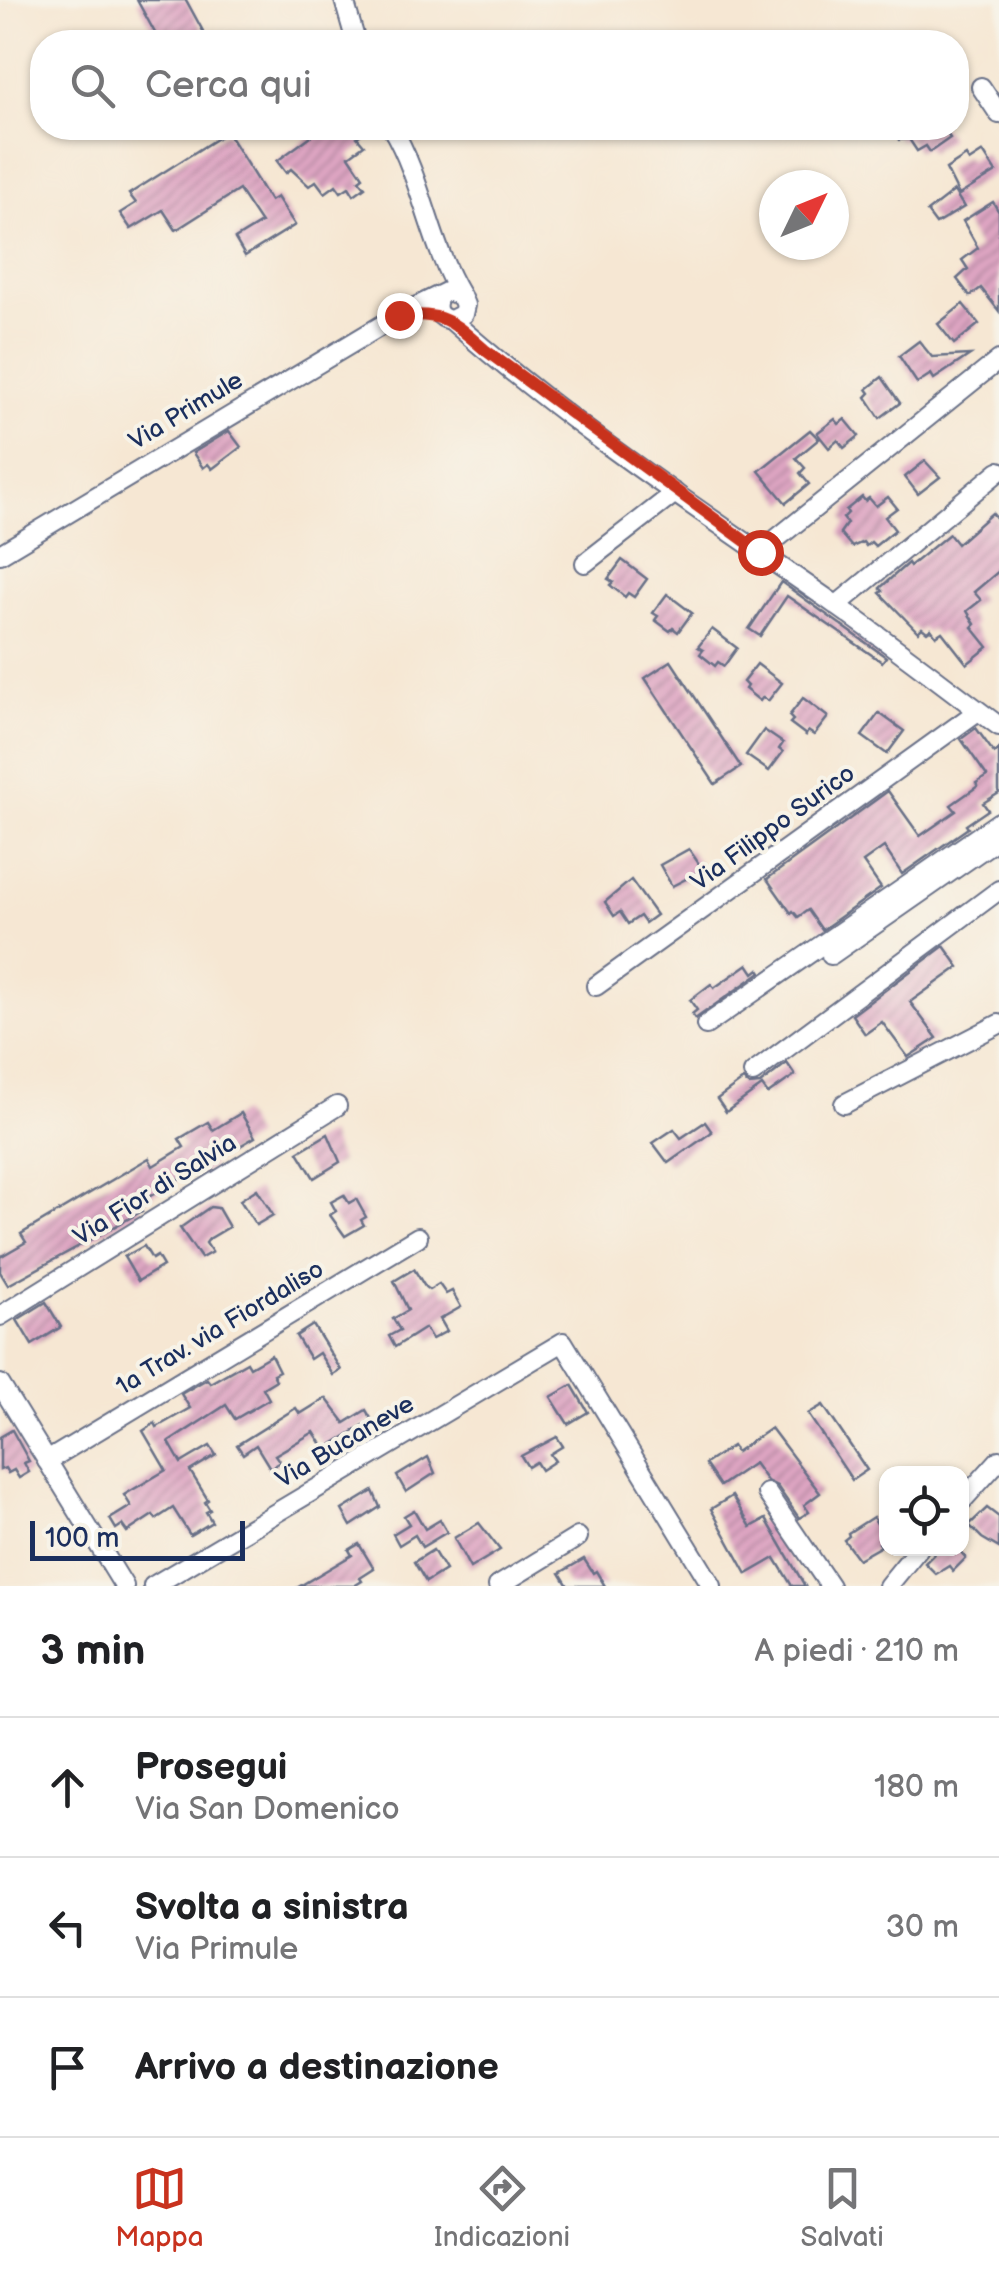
<!DOCTYPE html>
<html lang="it">
<meta charset="utf-8">
<style>
:root{--surface:#fff;--page:#f6f6f6;--text:#202124;--muted:#757577;--line:#e0e0e0;--accent:#c8321e}
body{margin:0;font-family:"Balsamiq Sans",sans-serif;background:var(--page);color:var(--text)}
.controls{position:absolute;right:30px;bottom:30px;display:grid;overflow:hidden;border-radius:20px;box-shadow:0 2px 8px #0004}
.controls button{width:90px;height:90px;display:grid;place-items:center;padding:0;border:0;border-bottom:2px solid var(--line);background:var(--surface);color:var(--text);font:50px sans-serif}
.compass{position:absolute;left:759px;top:170px;width:90px;height:90px;border-radius:50%;background:var(--surface);box-shadow:0 2px 8px #0004;rotate:47deg}
.scale{position:absolute;left:30px;bottom:25px;width:215px;box-sizing:border-box;padding-left:10px;border:5px solid #1b2f5e;border-top:0;font-size:28px;line-height:35px;white-space:nowrap;color:#1b2f5e;-webkit-text-stroke:8px #f7f3e8;paint-order:stroke}
.stop{position:absolute;width:30px;height:30px;margin:-22px;border:8px solid #c8321e;border-radius:50%;background:#fff}
.stop.end{background:#c8321e;border-color:#fff;box-shadow:0 2px 10px #0008}
.list{margin:0;padding:0;list-style:none}
h2{display:flex;justify-content:space-between;align-items:center;height:130px;margin:0;padding:0 40px;font-size:42px}
h2 small{font-size:32px;font-weight:400;color:var(--muted)}
.list li{display:grid;grid-template-columns:65px 1fr auto;gap:30px;align-items:center;box-sizing:border-box;height:140px;padding:0 40px;border-top:2px solid var(--line)}
.list b{display:block;font-size:38px;white-space:nowrap}
.list p{margin:0;font-size:32px;white-space:nowrap;color:var(--muted)}
.list em{font-size:32px;font-style:normal;color:var(--muted)}
.icon{flex:none;width:55px;height:55px;fill:none;stroke:currentColor;stroke-width:2;stroke-linecap:round;stroke-linejoin:round}
.map{position:relative;flex:none;width:999px;height:1586px;overflow:hidden}
.search{position:absolute;background:var(--surface);box-shadow:0 2px 8px #0004;left:30px;right:30px;top:30px;height:110px;display:flex;align-items:center;gap:25px;box-sizing:border-box;padding:0 35px;border-radius:40px;color:var(--muted);font-size:38px}
.sheet{height:550px;background:var(--surface)}
nav{display:flex;justify-content:space-around;align-items:center;box-sizing:border-box;height:140px;border-top:2px solid var(--line);background:var(--surface);font-size:28px;color:var(--muted)}
nav a{display:grid;justify-items:center;gap:5px}
nav .on{color:var(--accent)}
.map>svg:first-child{display:block}
.building{fill:url(#building-hatch)}
.lines{fill:none;stroke-linecap:round;stroke-linejoin:round}
.minor-casing{stroke:#686f87;stroke-width:22}
.minor{stroke:#fff;stroke-width:18}
.route{stroke:#c8321e;stroke-width:12}
.labels{text-anchor:middle;dominant-baseline:central;stroke-width:8;stroke-linejoin:round;paint-order:stroke}
.street-label{font-size:25px;fill:#1b2f5e;stroke:#f7f3e8}
</style>
<div class="map">
<svg width="999" height="1586" viewBox="0 0 999 1586">
<defs>
<pattern id="building-hatch" width="6" height="6" patternUnits="userSpaceOnUse" patternTransform="scale(2.5)"><rect width="6" height="6" fill="#dea5c2"/><path d="M-1 1l2-2M0 6l6-6M5 7l2-2" fill="none" stroke="#b387a1"/></pattern>
</defs>
<rect width="100%" height="100%" fill="#f7f3e8"/>
<filter id="ink" filterUnits="userSpaceOnUse"><feTurbulence type="fractalNoise" baseFrequency=".01" numOctaves="2"/><feDisplacementMap in="SourceGraphic" scale="20" xChannelSelector="R" yChannelSelector="G"/><feConvolveMatrix kernelMatrix="1 2 1 2 8 2 1 2 1" color-interpolation-filters="sRGB"/></filter>
<filter id="wash" filterUnits="userSpaceOnUse"><feTurbulence type="fractalNoise" baseFrequency=".0048" numOctaves="4" result="noise"/><feDisplacementMap in="SourceGraphic" scale="40" xChannelSelector="R" yChannelSelector="G"/><feGaussianBlur stdDeviation="2.25" result="paint"/><feColorMatrix in="noise" values="0 0 0 0 0 0 0 0 0 0 0 0 0 0 0 0 0 1.4 0 .05"/><feComposite in="paint" operator="in"/></filter>
<g filter="url(#wash)">
<rect width="100%" height="100%" fill="#f6e7d3"/>
<g id="blocks">
<g class="building">
<path d="M137,0H186L204,33L186,42H160Z"/>
<path d="M322,128H370L357,137L364,145L349,156L363,177L359,180L365,187L354,195L349,187L341,192L336,185L325,193L316,181L309,186L291,169L286,173L277,161Z"/>
<path d="M900,128H943L950,138L930,152L926,146L917,151L909,139L899,140L894,132Z"/>
<path d="M227,132L270,201L277,197L295,225L245,256L235,239L261,223L239,190L176,230L163,210L131,229L120,213L136,203L129,194Z"/>
<path d="M983,152L996,172L959,195L946,169L966,156L969,161Z"/>
<path d="M954,191L964,207L936,224L927,212Z"/>
<path d="M993,202L999,212V311L981,288L970,296L957,279L968,269L962,260L978,248L963,221Z"/>
<path d="M963,304L979,324L954,344L938,324Z"/>
<path d="M919,341L932,357L970,355L934,379L931,374L917,383L899,356Z"/>
<path d="M882,377L900,403L880,418L866,397L870,393L867,389Z"/>
<path d="M835,419L839,424L845,419L859,436L844,448L838,440L829,448L817,433Z"/>
<path d="M810,430L819,439L796,458L805,468L800,473L809,484L786,503L759,471Z"/>
<path d="M229,431L241,447L212,469L208,464L203,468L193,453Z"/>
<path d="M925,461L940,477L918,494L905,477Z"/>
<path d="M862,497L865,501L869,498L876,506L888,497L897,508L885,517L895,530L875,546L871,542L866,546L863,542L852,547L840,533L847,523L843,518L848,513L846,510Z"/>
<path d="M992,513L999,521V571L974,592L981,600L967,611L975,624L972,627L988,647L967,664L942,632L936,636L931,629L927,632L922,628L918,632L880,593L883,591L880,588L908,563L910,566L949,534L957,544Z"/>
<path d="M622,560L647,579L634,597L628,593L625,597L610,585L613,582L608,579Z"/>
<path d="M781,582L886,657L882,662L787,596L760,636L749,629Z"/>
<path d="M667,594L692,613L678,632L673,628L670,631L655,620L658,616L653,613Z"/>
<path d="M712,629L737,648L724,666L718,662L715,666L700,654L703,650L698,647Z"/>
<path d="M671,661L741,767L715,784L645,678Z"/>
<path d="M757,664L782,683L768,701L763,697L760,701L745,689L747,686L743,682Z"/>
<path d="M803,698L828,717L814,735L808,731L806,735L790,723L793,720L789,716Z"/>
<path d="M879,713L904,731L887,754L862,736Z"/>
<path d="M976,728L994,753L999,749V793L983,803L988,810L966,825L968,828L902,874L884,847L863,862L881,888L822,930L808,910L798,917L793,911L791,913L767,879L888,791L920,836L956,811L951,805L978,786L976,783L987,776L961,739Z"/>
<path d="M764,730L783,743L779,749L783,752L769,771L746,755Z"/>
<path d="M689,849L703,870L672,886L660,865Z"/>
<path d="M631,880L656,915L645,923L640,916L628,924L620,912L614,916L605,902Z"/>
<path d="M944,946L959,967L910,1002L937,1038L908,1057L882,1022L865,1034L852,1015Z"/>
<path d="M748,964L754,973L759,969L761,972L695,1019L692,1014L697,1010L690,1000L711,984L714,988Z"/>
<path d="M787,1063L795,1075L768,1094L762,1086L726,1112L717,1099L743,1080L749,1085L760,1084Z"/>
<path d="M241,1113L255,1137L210,1164L212,1167L200,1175L196,1169L137,1204L142,1211L121,1223L8,1285L0,1272V1257L26,1242L21,1234L149,1158L153,1166L184,1147L179,1139L208,1122L213,1130Z"/>
<path d="M705,1122L712,1132L668,1163L653,1143L674,1129L681,1138Z"/>
<path d="M328,1134L340,1162L314,1178L298,1152Z"/>
<path d="M257,1189L273,1215L256,1225L240,1200Z"/>
<path d="M344,1195L349,1203L356,1199L366,1217L361,1220L364,1225L345,1236L330,1215L336,1211L331,1202Z"/>
<path d="M210,1207L218,1208L229,1227L209,1239L206,1243L212,1252L201,1258L180,1228Z"/>
<path d="M144,1246L152,1259L157,1256L163,1266L138,1281L124,1257Z"/>
<path d="M414,1269L425,1287L429,1290L439,1284L446,1294L452,1291L461,1307L440,1319L447,1331L432,1339L425,1328L395,1347L389,1336L400,1330L393,1319L408,1310L394,1281Z"/>
<path d="M46,1302L61,1327L32,1345L17,1320Z"/>
<path d="M313,1325L341,1370L333,1375L319,1353L310,1359L296,1336Z"/>
<path d="M271,1355L279,1371L273,1374L276,1380L263,1388L269,1399L235,1419L226,1405L169,1442L181,1463L210,1446L216,1455L190,1471L208,1500L205,1502L210,1510L206,1512L212,1522L190,1535L173,1508L156,1519L153,1515L127,1532L122,1525L116,1529L110,1519L131,1506L124,1495L166,1470L143,1431L155,1423L157,1427L190,1408L181,1394L207,1379L210,1383L247,1362L250,1367Z"/>
<path d="M572,1385L588,1412L568,1424L551,1397Z"/>
<path d="M326,1398L345,1423L366,1410L372,1420L325,1449L314,1432L275,1455L280,1462L270,1468L256,1445L243,1454L237,1445L296,1408L300,1414Z"/>
<path d="M823,1405L867,1470L852,1480L808,1414Z"/>
<path d="M771,1428L820,1493L804,1505L809,1512L799,1518L777,1486L767,1481L754,1463L720,1486L705,1464L732,1446L736,1452Z"/>
<path d="M12,1430L29,1461L24,1463L29,1472L19,1478L14,1470L8,1473L5,1468L0,1470V1437Z"/>
<path d="M557,1437L563,1446L550,1454L555,1461L541,1470L536,1462L528,1467L521,1456Z"/>
<path d="M428,1457L435,1473L406,1492L397,1476Z"/>
<path d="M373,1491L380,1507L351,1526L342,1510Z"/>
<path d="M732,1496L751,1527L766,1519L805,1586H792L775,1558L747,1574L711,1509Z"/>
<path d="M987,1508L999,1517V1548L982,1538L969,1525Z"/>
<path d="M414,1510L425,1529L440,1520L447,1532L422,1547L415,1535L399,1545L393,1534L409,1524L404,1516Z"/>
<path d="M873,1517L886,1538L879,1543L881,1546L858,1559L844,1540L849,1536L848,1533Z"/>
<path d="M479,1523L500,1550L470,1568L454,1538Z"/>
<path d="M359,1544L374,1569L360,1578L362,1581L354,1586H300L352,1555L349,1550Z"/>
<path d="M931,1548H957L966,1558L953,1571L949,1566L936,1574L925,1563L934,1554Z"/>
<path d="M433,1550L445,1570L426,1582L414,1562Z"/>
<path d="M584,1559L593,1573L596,1571L605,1586H568L560,1573Z"/>
</g>
</g>
</g>
<g filter="url(#ink)">
<use href="#blocks" fill-opacity="0" stroke="#686f87" stroke-width="2.5"/>
<g class="lines">
<g class="minor-casing">
<g id="minor">
<path d="M344,0L356,42"/>
<path d="M981,87L999,114"/>
<path d="M392,128C423,181 429,243 461,296"/>
<path d="M451,320C568,424 704,513 833,603C889,642 944,685 999,726"/>
<path d="M760,552L999,360"/>
<path d="M0,554L399,315L448,291L461,296L465,305L463,314L451,320C439,318 434,310 438,299"/>
<path d="M585,563L675,493"/>
<path d="M837,605L999,471"/>
<path d="M831,955L999,838"/>
<path d="M596,986L978,711"/>
<path d="M706,1025L999,822"/>
<path d="M753,1073L999,890"/>
<path d="M844,1104L999,1024"/>
<path d="M0,1316L337,1106"/>
<path d="M0,1384L124,1586"/>
<path d="M47,1461L418,1237"/>
<path d="M767,1493L830,1586"/>
<path d="M962,1501L999,1460"/>
<path d="M153,1586L563,1342L712,1586"/>
<path d="M498,1586L578,1537"/>
<path d="M888,1586L919,1548"/>
</g>
</g>
<use href="#minor" class="minor"/>
</g>
</g>
<g class="lines" filter="url(#ink)">
<path class="route" d="M399,315C447,314 449,319 485,350L760,552"/>
</g>
<g class="labels">
<g class="street-label">
<text transform="translate(186 411) rotate(-31)">Via Primule</text>
<text transform="translate(773 828) rotate(-36)">Via Filippo Surico</text>
<text transform="translate(155 1190) rotate(-32)">Via Fior di Salvia</text>
<text transform="translate(220 1328) rotate(-31)">1a Trav. via Fiordaliso</text>
<text transform="translate(345 1442) rotate(-31)">Via Bucaneve</text>
</g>
</g>
</svg>
<div class="controls">
<button><svg class="icon" aria-label="locate" viewBox="0 0 24 24"><circle cx="12" cy="12" r="6"/><path d="M12 2v4M12 18v4M2 12h4M18 12h4"/></svg></button>
</div>
<svg class="compass" viewBox="-18 -18 36 36"><path d="M0-13l5 13h-10z" fill="#e53935"/><path d="M0 13l5-13h-10z" fill="#757577"/></svg>
<div class="scale">100 m</div>
<div class="stop" style="left:760px;top:552px"></div>
<div class="stop end" style="left:399px;top:315px"></div>
<div class="search"><svg class="icon" aria-label="search" viewBox="0 0 24 24"><circle cx="10" cy="10" r="6"/><path d="M15 15l6 6"/></svg>Cerca qui</div>
</div>
<section class="sheet">
<h2>3 min<small>A piedi · 210 m</small></h2>
<ul class="list">
<li><svg class="icon" aria-label="ahead" viewBox="0 0 24 24"><path d="M12 20V5M6 11l6-6 6 6"/></svg><div><b>Prosegui</b><p>Via San Domenico</p></div><em>180 m</em></li>
<li><svg class="icon" aria-label="left" viewBox="0 0 24 24"><path d="M17 20v-9H6M10 6l-5 5 5 5"/></svg><div><b>Svolta a sinistra</b><p>Via Primule</p></div><em>30 m</em></li>
<li><svg class="icon" aria-label="arrive" viewBox="0 0 24 24"><path d="M6 21V4h12l-3 4 3 4H6"/></svg><div><b>Arrivo a destinazione</b></div></li>
</ul>
</section>
<nav>
<a class="on"><svg class="icon" aria-label="map" viewBox="0 0 24 24"><path d="M3 6l6-2 6 2 6-2v14l-6 2-6-2-6 2zM9 4v14M15 6v14"/></svg>Mappa</a>
<a><svg class="icon" aria-label="directions" viewBox="0 0 24 24"><path d="M12 3l9 9-9 9-9-9zM9 14v-3h6M13 9l2 2-2 2"/></svg>Indicazioni</a>
<a><svg class="icon" aria-label="saved" viewBox="0 0 24 24"><path d="M7 4h10v16l-5-4-5 4z"/></svg>Salvati</a>
</nav>
